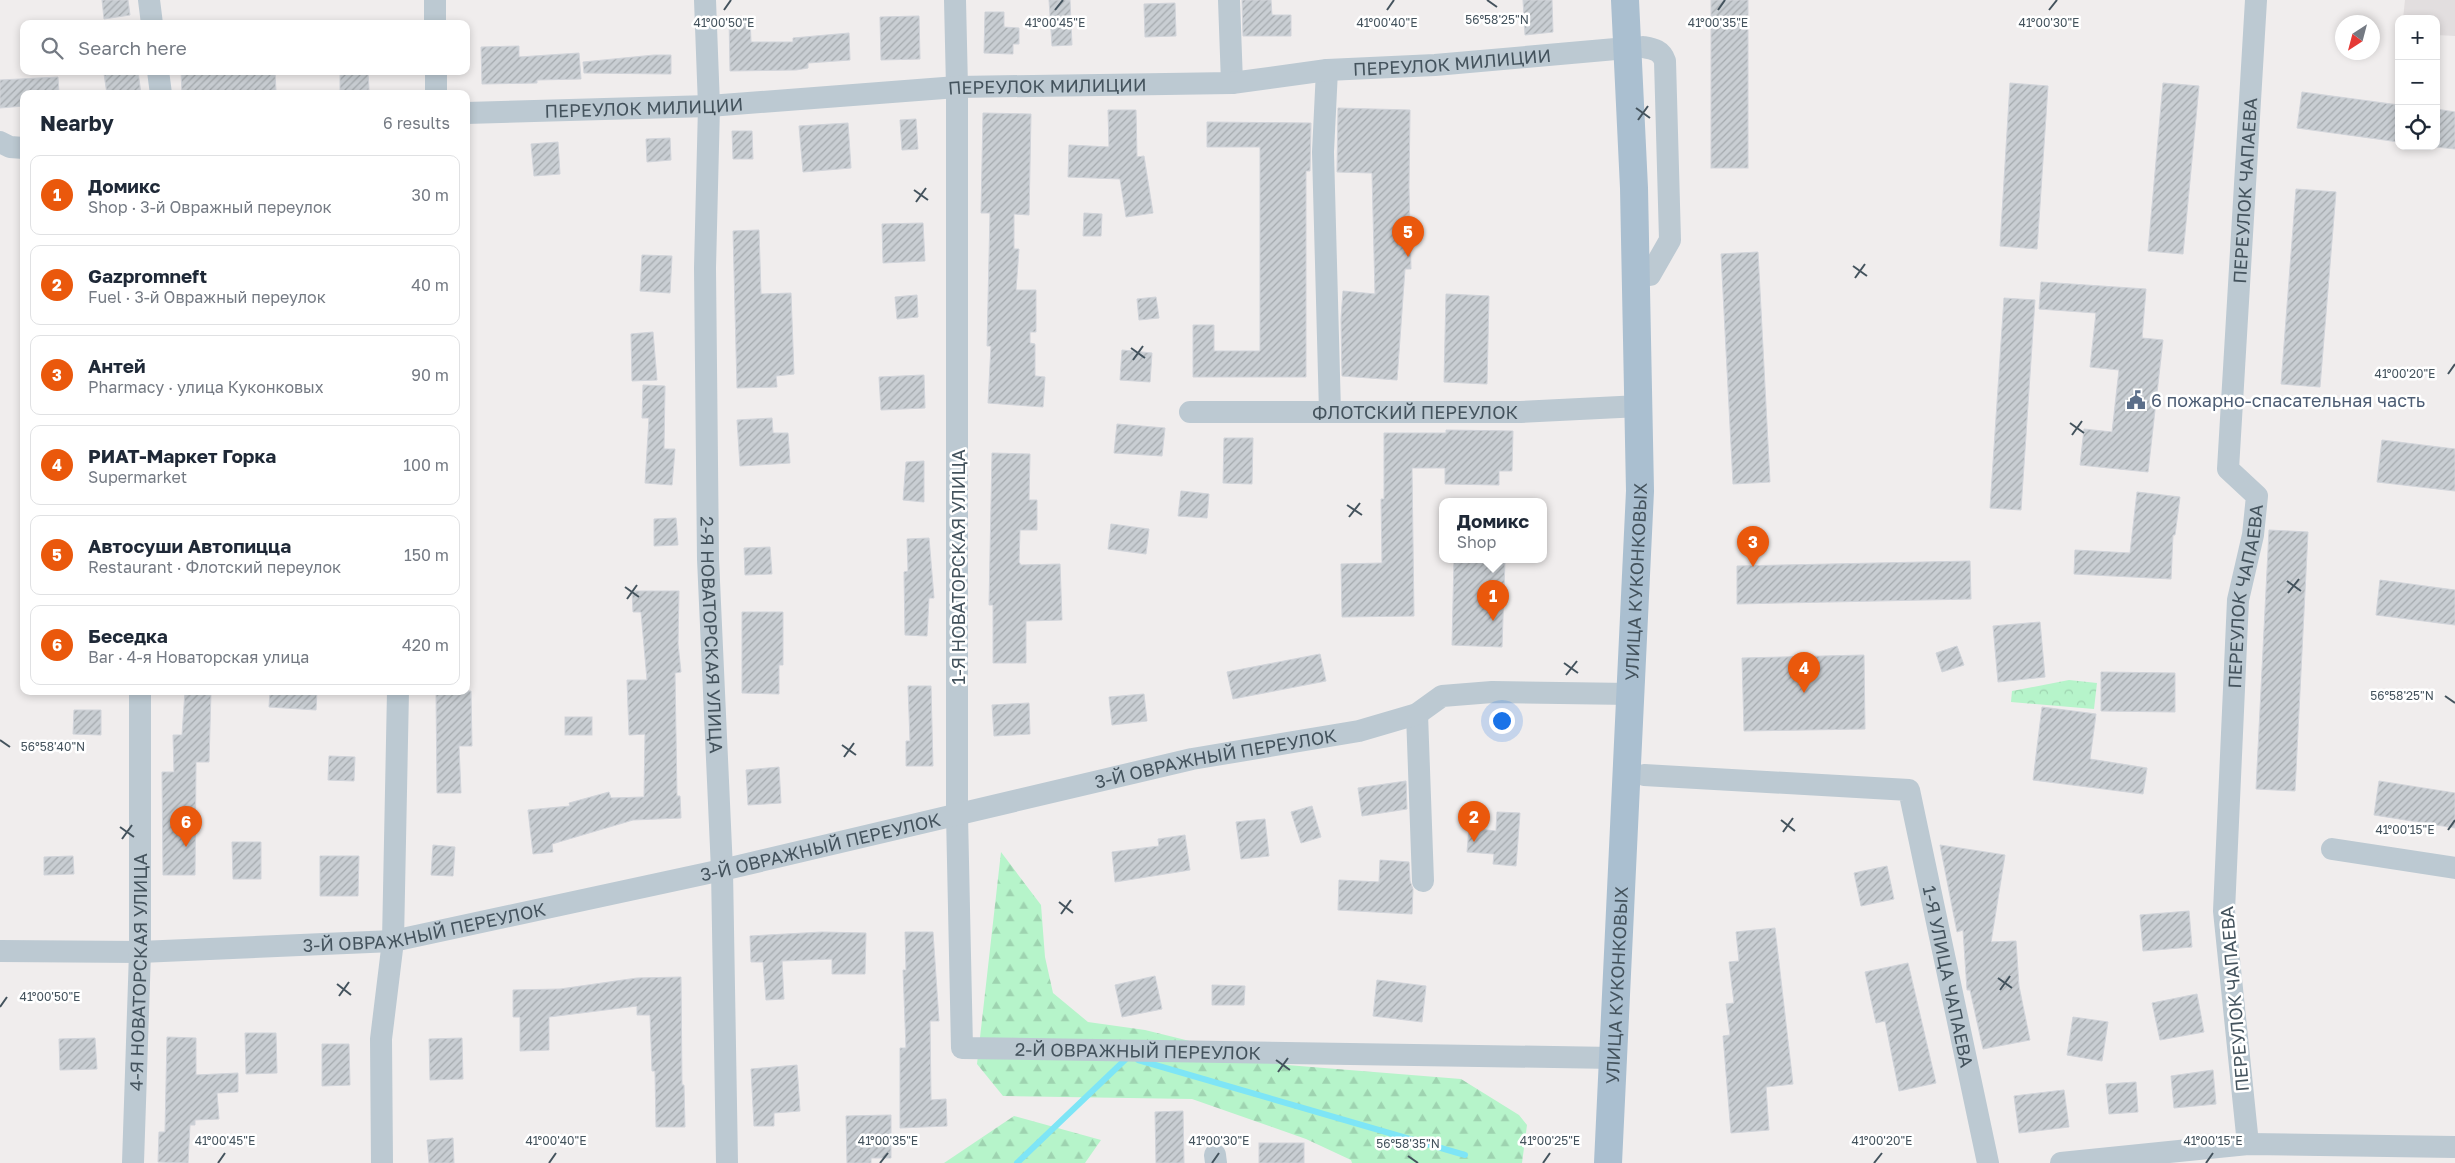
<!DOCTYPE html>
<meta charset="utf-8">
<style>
:root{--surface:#fff;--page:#f2f2f3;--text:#1f2937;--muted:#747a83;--line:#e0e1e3;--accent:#ea580c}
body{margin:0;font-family:"Golos Text",sans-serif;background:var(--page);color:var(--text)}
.controls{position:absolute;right:15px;top:15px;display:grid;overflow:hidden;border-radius:10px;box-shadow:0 2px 8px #0003}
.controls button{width:45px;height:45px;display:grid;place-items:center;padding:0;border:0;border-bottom:1px solid var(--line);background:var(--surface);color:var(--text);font:25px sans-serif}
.compass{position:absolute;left:2335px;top:15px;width:45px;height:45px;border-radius:50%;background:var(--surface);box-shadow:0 2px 8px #0003;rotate:216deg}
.you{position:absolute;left:1501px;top:720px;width:18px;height:18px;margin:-12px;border:4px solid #fff;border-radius:50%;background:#1a73e8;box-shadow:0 0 0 8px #1a73e833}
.badge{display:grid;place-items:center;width:32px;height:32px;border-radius:50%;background:var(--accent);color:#fff;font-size:16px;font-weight:700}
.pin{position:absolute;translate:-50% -41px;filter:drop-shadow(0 1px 2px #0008)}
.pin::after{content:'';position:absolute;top:26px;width:18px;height:15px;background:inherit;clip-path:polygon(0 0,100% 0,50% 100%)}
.popup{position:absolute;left:1439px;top:498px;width:108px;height:65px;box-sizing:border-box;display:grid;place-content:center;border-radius:10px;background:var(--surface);filter:drop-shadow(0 1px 4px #0005);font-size:16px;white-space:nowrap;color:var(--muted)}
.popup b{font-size:19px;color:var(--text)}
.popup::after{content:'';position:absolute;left:50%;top:100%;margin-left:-10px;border:10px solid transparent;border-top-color:var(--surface)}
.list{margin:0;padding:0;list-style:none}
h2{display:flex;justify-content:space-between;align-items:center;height:65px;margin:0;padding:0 20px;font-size:21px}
h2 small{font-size:16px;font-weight:400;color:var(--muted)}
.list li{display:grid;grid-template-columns:32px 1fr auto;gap:15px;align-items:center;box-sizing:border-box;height:80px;margin:0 10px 10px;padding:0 10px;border:1px solid var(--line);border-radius:10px}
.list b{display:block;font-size:19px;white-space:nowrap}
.list p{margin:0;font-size:16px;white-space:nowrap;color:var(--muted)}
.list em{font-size:16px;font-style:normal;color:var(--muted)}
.icon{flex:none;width:28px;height:28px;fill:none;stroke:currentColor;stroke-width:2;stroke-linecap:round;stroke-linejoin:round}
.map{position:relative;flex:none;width:2455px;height:1163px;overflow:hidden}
.search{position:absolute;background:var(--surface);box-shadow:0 2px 8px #0003;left:20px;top:20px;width:450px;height:55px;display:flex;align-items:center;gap:12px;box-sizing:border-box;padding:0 18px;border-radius:10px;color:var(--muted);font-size:19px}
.panel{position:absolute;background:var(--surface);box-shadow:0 2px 8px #0003;left:20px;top:90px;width:450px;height:605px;border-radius:10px}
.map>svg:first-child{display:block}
.education{fill:#e2dedf}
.forest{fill:url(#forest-firs)}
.park{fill:url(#park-crowns)}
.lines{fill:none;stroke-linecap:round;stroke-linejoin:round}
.stream{stroke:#7ee5f6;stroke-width:6}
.building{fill:url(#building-hatch);stroke:#d1d4da}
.minor{stroke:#bcc9d2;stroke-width:22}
.primary{stroke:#aabfd0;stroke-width:28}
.ticks{fill:none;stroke:#44535d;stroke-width:2}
.labels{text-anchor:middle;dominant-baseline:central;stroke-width:5;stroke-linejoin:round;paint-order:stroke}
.street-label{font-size:18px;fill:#44535d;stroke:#fff}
.service-label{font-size:18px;fill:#4e5e75;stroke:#fff;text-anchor:start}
.ticks-label{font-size:12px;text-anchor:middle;fill:#44535d;stroke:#fff;stroke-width:5;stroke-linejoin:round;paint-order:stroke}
</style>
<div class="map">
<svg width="2455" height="1163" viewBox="0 0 2455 1163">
<defs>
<pattern id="forest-firs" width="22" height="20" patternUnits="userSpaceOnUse" patternTransform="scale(1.25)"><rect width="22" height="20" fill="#b6f4ca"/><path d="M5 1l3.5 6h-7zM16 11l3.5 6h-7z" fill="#9ed3b0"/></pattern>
<pattern id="park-crowns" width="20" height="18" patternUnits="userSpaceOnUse" patternTransform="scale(1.25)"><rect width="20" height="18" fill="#b6f4ca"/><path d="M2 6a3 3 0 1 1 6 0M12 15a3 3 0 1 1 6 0" fill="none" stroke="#9ed3b0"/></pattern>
<pattern id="building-hatch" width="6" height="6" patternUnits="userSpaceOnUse" patternTransform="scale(1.25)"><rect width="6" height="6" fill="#c9ced3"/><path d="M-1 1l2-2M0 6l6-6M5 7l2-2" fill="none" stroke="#a5aaae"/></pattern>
</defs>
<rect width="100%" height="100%" fill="#f0eded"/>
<path class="education" d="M2405,0H2455V36L2436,35V19H2403Z"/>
<g class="forest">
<path d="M1001,852L1041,905L1045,957L1053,993L1088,1022L1145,1030L1287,1065L1461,1079L1519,1115L1527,1125L1522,1163H1352L1351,1160L1306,1139L1192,1099L1003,1096L977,1064Z"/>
<path d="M1014,1116L1101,1140L1085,1163H944Z"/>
</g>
<path class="park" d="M2069,680L2097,683L2094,709L2011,702L2012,691Z"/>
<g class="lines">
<g class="stream">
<path d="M1138,1060L1465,1155"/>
<path d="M1017,1163L1128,1057"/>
</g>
</g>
<g class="building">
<path d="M102,0H128L130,15L104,19Z"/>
<path d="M1049,0H1070L1072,45L1052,46Z"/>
<path d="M1242,0H1271L1272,15H1291V36H1243Z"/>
<path d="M1523,0H1552L1553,32L1525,35Z"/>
<rect x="1711" y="0" width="37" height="168"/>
<path d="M1175,3L1176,36L1145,37L1144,4Z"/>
<path d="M985,12H1004V27L1019,28V44H1013V54L984,53Z"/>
<path d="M919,16L920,59L881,60L880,17Z"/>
<path d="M729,17H750L751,42H793V38L849,33L850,60L808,63V68L796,70L730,71Z"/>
<path d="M519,46V57L579,53L581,79L537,80V83L482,84L481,47Z"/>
<path d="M654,55H671V74L584,73L583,62Z"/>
<path d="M121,71H138L141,94H107L104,74Z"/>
<path d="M181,71H275L276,92L182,94Z"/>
<path d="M340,71H368L369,90L340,91Z"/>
<path d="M58,77L59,94H24V106L0,108V80Z"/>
<path d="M2010,83L2048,86L2037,249L2000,246Z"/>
<path d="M2163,83L2199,86L2183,254L2148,251Z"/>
<path d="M2302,92L2399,105V142L2297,128Z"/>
<path d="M1338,108L1410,110L1409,187L1411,269H1405L1397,380L1342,376L1341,319L1343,291L1375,294L1372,173L1337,172Z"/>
<path d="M2436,109L2455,112V149L2436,147Z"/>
<path d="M1108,110H1136L1137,157L1144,156L1153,213L1126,217L1120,179L1068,177L1069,145L1109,147Z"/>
<path d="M983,113L1031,114L1029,215L1014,214V249H1019L1016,290H1036V332H1030V343L1035,344V376L1045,377L1043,407L988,403L991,346H987L990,213H981Z"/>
<path d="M916,119L918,149L902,150L900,120Z"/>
<path d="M1207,122L1311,123L1310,171H1306V377H1193V325H1214V351H1260V147H1207Z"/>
<path d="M848,123L851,168L803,172L799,126Z"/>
<path d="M732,131H752L753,159H733Z"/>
<path d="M670,138L671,160L647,162L646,139Z"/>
<path d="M558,142L560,174L534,176L531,144Z"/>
<path d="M2296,189L2336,192L2320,387L2281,384Z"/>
<path d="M1084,213L1102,214L1101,236H1083Z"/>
<path d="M923,223L925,261L883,263L882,224Z"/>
<path d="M759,230L761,294L791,293L794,374L776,376L777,387L737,388L733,231Z"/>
<path d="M1758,252L1770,482L1733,484L1721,254Z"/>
<path d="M642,255L672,256L670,293L640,291Z"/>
<path d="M2041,282L2146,289L2142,338L2163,340L2148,472L2080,465L2084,429L2112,432L2119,370L2090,367L2096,313L2039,309Z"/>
<path d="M1446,294L1489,296L1487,384L1444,382Z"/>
<path d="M917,295L918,317L897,319L895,297Z"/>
<path d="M1156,297L1159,318L1139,320L1137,299Z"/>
<path d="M2004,298L2035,300L2021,510L1990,508Z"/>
<path d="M653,332L657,380L632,381L631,334Z"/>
<path d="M1122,350L1152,353L1150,382L1120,380Z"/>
<path d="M924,375L925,408L881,410L879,377Z"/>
<path d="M643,385L665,386L664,449H675L672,485L645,483L649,418H642Z"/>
<path d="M772,418L773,433H788L790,463L740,466L737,420Z"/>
<path d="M1117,424L1165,428L1162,456L1114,453Z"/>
<path d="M1446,430L1513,431L1512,471H1499V485L1445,484V468H1412L1414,616L1342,617L1341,564L1382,563L1381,499H1384V433H1446Z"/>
<path d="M1224,438H1253L1252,484L1223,483Z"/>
<path d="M2382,440L2455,449V491L2377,482Z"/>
<path d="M992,453L1030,454L1029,500H1037V530H1020L1019,562L1021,565L1060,564L1062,620L1026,621V663H993V605H989Z"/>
<path d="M924,461V502L903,500L906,462Z"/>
<path d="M1181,491L1209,494L1207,518L1178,516Z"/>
<path d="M2137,492L2180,497L2175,535H2173L2171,579L2074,574L2075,550L2130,553Z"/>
<path d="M676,518L678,545L654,546V519Z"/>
<path d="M1111,524L1149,529L1146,554L1108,549Z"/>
<path d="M2269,530L2308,532L2295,791L2256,789Z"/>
<path d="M929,538L934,598H929L927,636L905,635L904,572L908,571L907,539Z"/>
<path d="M770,547L772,574L745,575L744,548Z"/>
<path d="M1454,560H1505L1502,647L1452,645Z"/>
<path d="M1970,561L1971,599L1737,604V566Z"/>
<path d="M2380,580L2455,590V625L2376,615Z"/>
<path d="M632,591H679L678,644L681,672L675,673L677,796H680L681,818L633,820L552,844L553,852L533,854L528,810L570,806L569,803L609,792L611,798L644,797L645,734L629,735L627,680H647L641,612H633Z"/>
<path d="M742,612H783V665H779V694L742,693Z"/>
<path d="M2040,622L2045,677L1998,682L1993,626Z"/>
<path d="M1957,646L1964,665L1942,672L1936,653Z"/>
<path d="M1320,654L1326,681L1233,699L1227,672Z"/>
<path d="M1864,655L1865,729L1744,731L1742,658Z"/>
<path d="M2101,672L2175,673V712L2101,711Z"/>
<path d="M908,686H931L933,766H906V741H910Z"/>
<path d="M185,691H211L209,762H196L195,875H163L162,772H174L173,735H182Z"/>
<path d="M270,691H317L316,710L269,707Z"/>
<path d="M436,691H471L472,746H459L461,793H437Z"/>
<path d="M1144,694L1147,721L1112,725L1109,697Z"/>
<path d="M1029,703L1030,734L994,736L992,705Z"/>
<path d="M2042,707L2096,714L2090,759L2147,768L2143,794L2033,780Z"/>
<path d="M74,710H101V735L73,734Z"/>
<rect x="565" y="717" width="27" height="18"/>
<path d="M329,756L355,757L354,781L328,780Z"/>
<path d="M779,767L781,803L748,805L746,770Z"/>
<path d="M1406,781L1407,809L1362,816L1358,788Z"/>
<path d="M2379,781L2455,793V828L2374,815Z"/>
<path d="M1312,806L1321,837L1301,843L1291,812Z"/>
<path d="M1497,812L1520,813L1516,866L1493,864L1494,854L1467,852L1469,828L1496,831Z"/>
<path d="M1265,819L1269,856L1241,859L1236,822Z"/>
<path d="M1185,835L1190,870L1115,882L1112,852L1159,846L1158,839Z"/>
<path d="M232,842H261V879H233Z"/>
<path d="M433,845L455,847L453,876L431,875Z"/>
<path d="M1940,845L2005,855L1991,942L2016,941L2019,986L2030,1040L1983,1049L1970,990H1967L1963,930L1957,932Z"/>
<path d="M73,856L74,874L44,875V857Z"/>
<path d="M320,856H359L358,896H320Z"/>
<path d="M1380,860L1409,862L1410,881L1413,889L1412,914L1338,910L1339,880L1379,882Z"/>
<path d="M1887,866L1894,899L1861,906L1854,873Z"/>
<path d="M2189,911L2192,947L2143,951L2140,915Z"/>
<path d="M1775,928L1793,1084L1766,1087L1769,1130L1731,1133L1723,1036L1730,1035L1726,1004L1734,1003L1729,962L1739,961L1736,932Z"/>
<path d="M822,932L866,933L865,974H832V959L782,961L784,999L766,1000L763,962H751L750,936Z"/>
<path d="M905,932H933L939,1021H930L931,1100L946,1099L947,1126L900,1128V1048H906L903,970H906Z"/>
<path d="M1908,963L1936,1083L1899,1091L1885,1021L1876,1023L1865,972Z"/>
<path d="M1155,976L1162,1009L1122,1017L1115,985Z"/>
<path d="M681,977L682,1085H684L685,1127H656L655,1071H652L650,1015H637V1006L549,1017V1050L520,1051V1017H513V990L560,989L637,978Z"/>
<path d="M1377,980L1426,986L1422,1022L1373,1016Z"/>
<path d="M1212,985L1245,986L1244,1005H1212Z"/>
<path d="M2197,994L2204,1032L2160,1040L2152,1003Z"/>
<path d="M2073,1017L2108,1022L2102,1061L2067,1055Z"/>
<path d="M245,1033H276L277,1073L246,1074Z"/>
<path d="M167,1037L196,1038V1075L238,1073V1092L217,1093L219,1119L195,1120V1125H190L188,1163L158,1162L159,1132H165Z"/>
<path d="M95,1038L97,1069L60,1070L59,1039Z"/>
<path d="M462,1038L463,1079L430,1080L429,1039Z"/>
<path d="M322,1044H349L350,1085L322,1086Z"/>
<path d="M797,1065L800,1111L774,1113V1126H754L751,1069Z"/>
<path d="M2213,1070L2216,1104L2174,1108L2171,1076Z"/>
<path d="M2136,1082L2138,1112L2109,1114L2106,1084Z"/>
<path d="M2064,1090L2069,1127L2019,1133L2014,1096Z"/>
<path d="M1183,1111L1184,1163H1156L1155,1112Z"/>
<path d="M891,1115V1158H871V1163H847L846,1116Z"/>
<path d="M453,1138L454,1163H429L427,1140Z"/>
<rect x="1259" y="1143" width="45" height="20"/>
</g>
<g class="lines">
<g class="minor">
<path d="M149,0L152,24"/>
<path d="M435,0V24"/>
<path id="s1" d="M705,0L709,106L705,268L708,559L722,870L727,1163"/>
<path id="s2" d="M955,0L957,87V815L962,1048L1614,1058"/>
<path d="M1229,0L1232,83"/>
<path d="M1643,47C1654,49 1661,50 1665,61L1670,240L1650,275"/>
<path d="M1327,70L1323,152L1330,412"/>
<path d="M158,71L161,94"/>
<path d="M436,71V94"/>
<path id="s3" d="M466,113L709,106L957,87L1232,83L1327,70L1435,65L1627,48"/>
<path d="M0,142L10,147L24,148"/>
<path id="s4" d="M1190,412H1521L1640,406"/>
<path d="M1417,714L1423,881"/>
<path id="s5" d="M1644,775L1909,790L1988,1163"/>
<path d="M2332,849L2455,868"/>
<path id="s6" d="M0,951L140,952L393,941L722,870L1192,759L1359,731L1417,714L1442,696L1492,692L1631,694"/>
<path id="s7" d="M2248,1144L2224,911L2238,600L2253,535L2257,496L2228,469L2256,0"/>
<path d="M1215,1155L1216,1163"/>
<path id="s8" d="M133,1163L140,952V691"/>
<path d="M382,1163L381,1039L393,941L398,691"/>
<path d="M2061,1163L2248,1144L2455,1147"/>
</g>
<path class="primary" id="s9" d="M1608,1163L1640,491L1634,188L1625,0"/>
</g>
<path class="ticks" d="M1487,0L1497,7M724,10L731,0M1055,10L1063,0M1387,10L1394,0M1718,10L1725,0M2049,10L2057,0M1636,108L1650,118M1638,120L1648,106M914,190L928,200M916,202L926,188M1853,266L1867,276M1855,278L1865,264M1131,348L1145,358M1133,360L1143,346M2448,374L2455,364M2070,423L2084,433M2072,435L2082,421M1347,505L1362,515M1349,517L1360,503M2287,581L2301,591M625,587L639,597M2288,593L2299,579M627,599L637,585M1564,663L1578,673M1566,675L1577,661M2445,696L2455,703M0,740L10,747M842,745L856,755M844,757L854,743M1781,820L1795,831M120,827L134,837M2448,830L2455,820M1783,832L1793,818M122,839L132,825M1059,902L1073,913M1061,914L1071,900M1998,978L2012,988M337,984L351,995M2000,990L2010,976M339,996L349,982M0,1007L7,997M1276,1060L1290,1070M1278,1072L1288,1058M1408,1156L1418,1163M218,1163L225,1153M549,1163L556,1153M880,1163L888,1153M1212,1163L1219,1153M1543,1163L1550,1153M1874,1163L1882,1153M2206,1163L2213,1153"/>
<defs>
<g id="civic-bare" transform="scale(1.5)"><path d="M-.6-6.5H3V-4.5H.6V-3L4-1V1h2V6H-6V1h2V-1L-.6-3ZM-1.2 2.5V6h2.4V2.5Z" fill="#5c6f8a" stroke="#fff" stroke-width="2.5" paint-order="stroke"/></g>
</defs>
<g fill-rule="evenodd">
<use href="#civic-bare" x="2136" y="400"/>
</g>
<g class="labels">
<g class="street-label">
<text stroke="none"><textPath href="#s3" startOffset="988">ПЕРЕУЛОК МИЛИЦИИ</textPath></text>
<text stroke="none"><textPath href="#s3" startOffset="582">ПЕРЕУЛОК МИЛИЦИИ</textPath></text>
<text stroke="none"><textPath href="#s3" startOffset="178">ПЕРЕУЛОК МИЛИЦИИ</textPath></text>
<text stroke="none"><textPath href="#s7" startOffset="970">ПЕРЕУЛОК ЧАПАЕВА</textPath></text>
<text stroke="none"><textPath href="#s4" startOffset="225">ФЛОТСКИЙ ПЕРЕУЛОК</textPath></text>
<text transform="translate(958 567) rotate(-90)">1-Я НОВАТОРСКАЯ УЛИЦА</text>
<text stroke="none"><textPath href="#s9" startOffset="582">УЛИЦА КУКОНКОВЫХ</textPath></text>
<text stroke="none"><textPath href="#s7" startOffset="550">ПЕРЕУЛОК ЧАПАЕВА</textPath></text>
<text stroke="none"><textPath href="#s1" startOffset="635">2-Я НОВАТОРСКАЯ УЛИЦА</textPath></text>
<text stroke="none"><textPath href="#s6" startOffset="1236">3-Й ОВРАЖНЫЙ ПЕРЕУЛОК</textPath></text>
<text stroke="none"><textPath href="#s6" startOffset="831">3-Й ОВРАЖНЫЙ ПЕРЕУЛОК</textPath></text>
<text stroke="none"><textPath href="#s6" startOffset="426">3-Й ОВРАЖНЫЙ ПЕРЕУЛОК</textPath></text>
<text stroke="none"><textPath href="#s8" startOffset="191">4-Я НОВАТОРСКАЯ УЛИЦА</textPath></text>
<text stroke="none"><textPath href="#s5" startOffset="456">1-Я УЛИЦА ЧАПАЕВА</textPath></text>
<text stroke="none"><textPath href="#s9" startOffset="178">УЛИЦА КУКОНКОВЫХ</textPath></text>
<text transform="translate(2234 999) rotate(-95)">ПЕРЕУЛОК ЧАПАЕВА</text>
<text stroke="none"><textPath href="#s2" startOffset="1224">2-Й ОВРАЖНЫЙ ПЕРЕУЛОК</textPath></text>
</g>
<g class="service-label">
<text x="2151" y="400">6 пожарно-спасательная часть</text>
</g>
</g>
<g class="ticks-label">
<text x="1497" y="24">56°58'25"N</text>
<text x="724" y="27">41°00'50"E</text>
<text x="1055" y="27">41°00'45"E</text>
<text x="1387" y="27">41°00'40"E</text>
<text x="1718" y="27">41°00'35"E</text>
<text x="2049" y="27">41°00'30"E</text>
<text x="2405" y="378">41°00'20"E</text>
<text x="2402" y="700">56°58'25"N</text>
<text x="53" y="751">56°58'40"N</text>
<text x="2405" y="834">41°00'15"E</text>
<text x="50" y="1001">41°00'50"E</text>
<text x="225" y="1145">41°00'45"E</text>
<text x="556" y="1145">41°00'40"E</text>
<text x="888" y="1145">41°00'35"E</text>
<text x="1219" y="1145">41°00'30"E</text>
<text x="1550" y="1145">41°00'25"E</text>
<text x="1882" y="1145">41°00'20"E</text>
<text x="2213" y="1145">41°00'15"E</text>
<text x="1408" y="1148">56°58'35"N</text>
</g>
</svg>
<div class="controls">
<button>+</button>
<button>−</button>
<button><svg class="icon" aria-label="locate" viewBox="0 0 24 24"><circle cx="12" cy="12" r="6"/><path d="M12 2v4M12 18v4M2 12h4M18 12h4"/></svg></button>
</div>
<svg class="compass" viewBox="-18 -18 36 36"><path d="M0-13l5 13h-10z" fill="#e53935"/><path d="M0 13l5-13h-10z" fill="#747a83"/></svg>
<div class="you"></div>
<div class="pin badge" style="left:1493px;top:621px">1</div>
<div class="popup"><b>Домикс</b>Shop</div>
<div class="pin badge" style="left:1474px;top:842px">2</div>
<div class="pin badge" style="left:1753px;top:567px">3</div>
<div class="pin badge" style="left:1804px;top:693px">4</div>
<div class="pin badge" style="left:1408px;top:257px">5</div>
<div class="pin badge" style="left:186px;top:847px">6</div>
<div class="search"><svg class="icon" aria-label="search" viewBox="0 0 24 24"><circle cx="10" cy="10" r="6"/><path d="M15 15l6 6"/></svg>Search here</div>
<section class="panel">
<h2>Nearby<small>6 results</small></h2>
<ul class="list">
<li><span class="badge">1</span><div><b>Домикс</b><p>Shop · 3-й Овражный переулок</p></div><em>30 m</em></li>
<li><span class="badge">2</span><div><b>Gazpromneft</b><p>Fuel · 3-й Овражный переулок</p></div><em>40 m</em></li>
<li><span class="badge">3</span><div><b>Антей</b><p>Pharmacy · улица Куконковых</p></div><em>90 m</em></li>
<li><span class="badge">4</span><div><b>РИАТ-Маркет Горка</b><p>Supermarket</p></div><em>100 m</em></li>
<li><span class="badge">5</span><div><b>Автосуши Автопицца</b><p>Restaurant · Флотский переулок</p></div><em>150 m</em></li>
<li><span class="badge">6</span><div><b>Беседка</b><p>Bar · 4-я Новаторская улица</p></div><em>420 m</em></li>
</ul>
</section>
</div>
